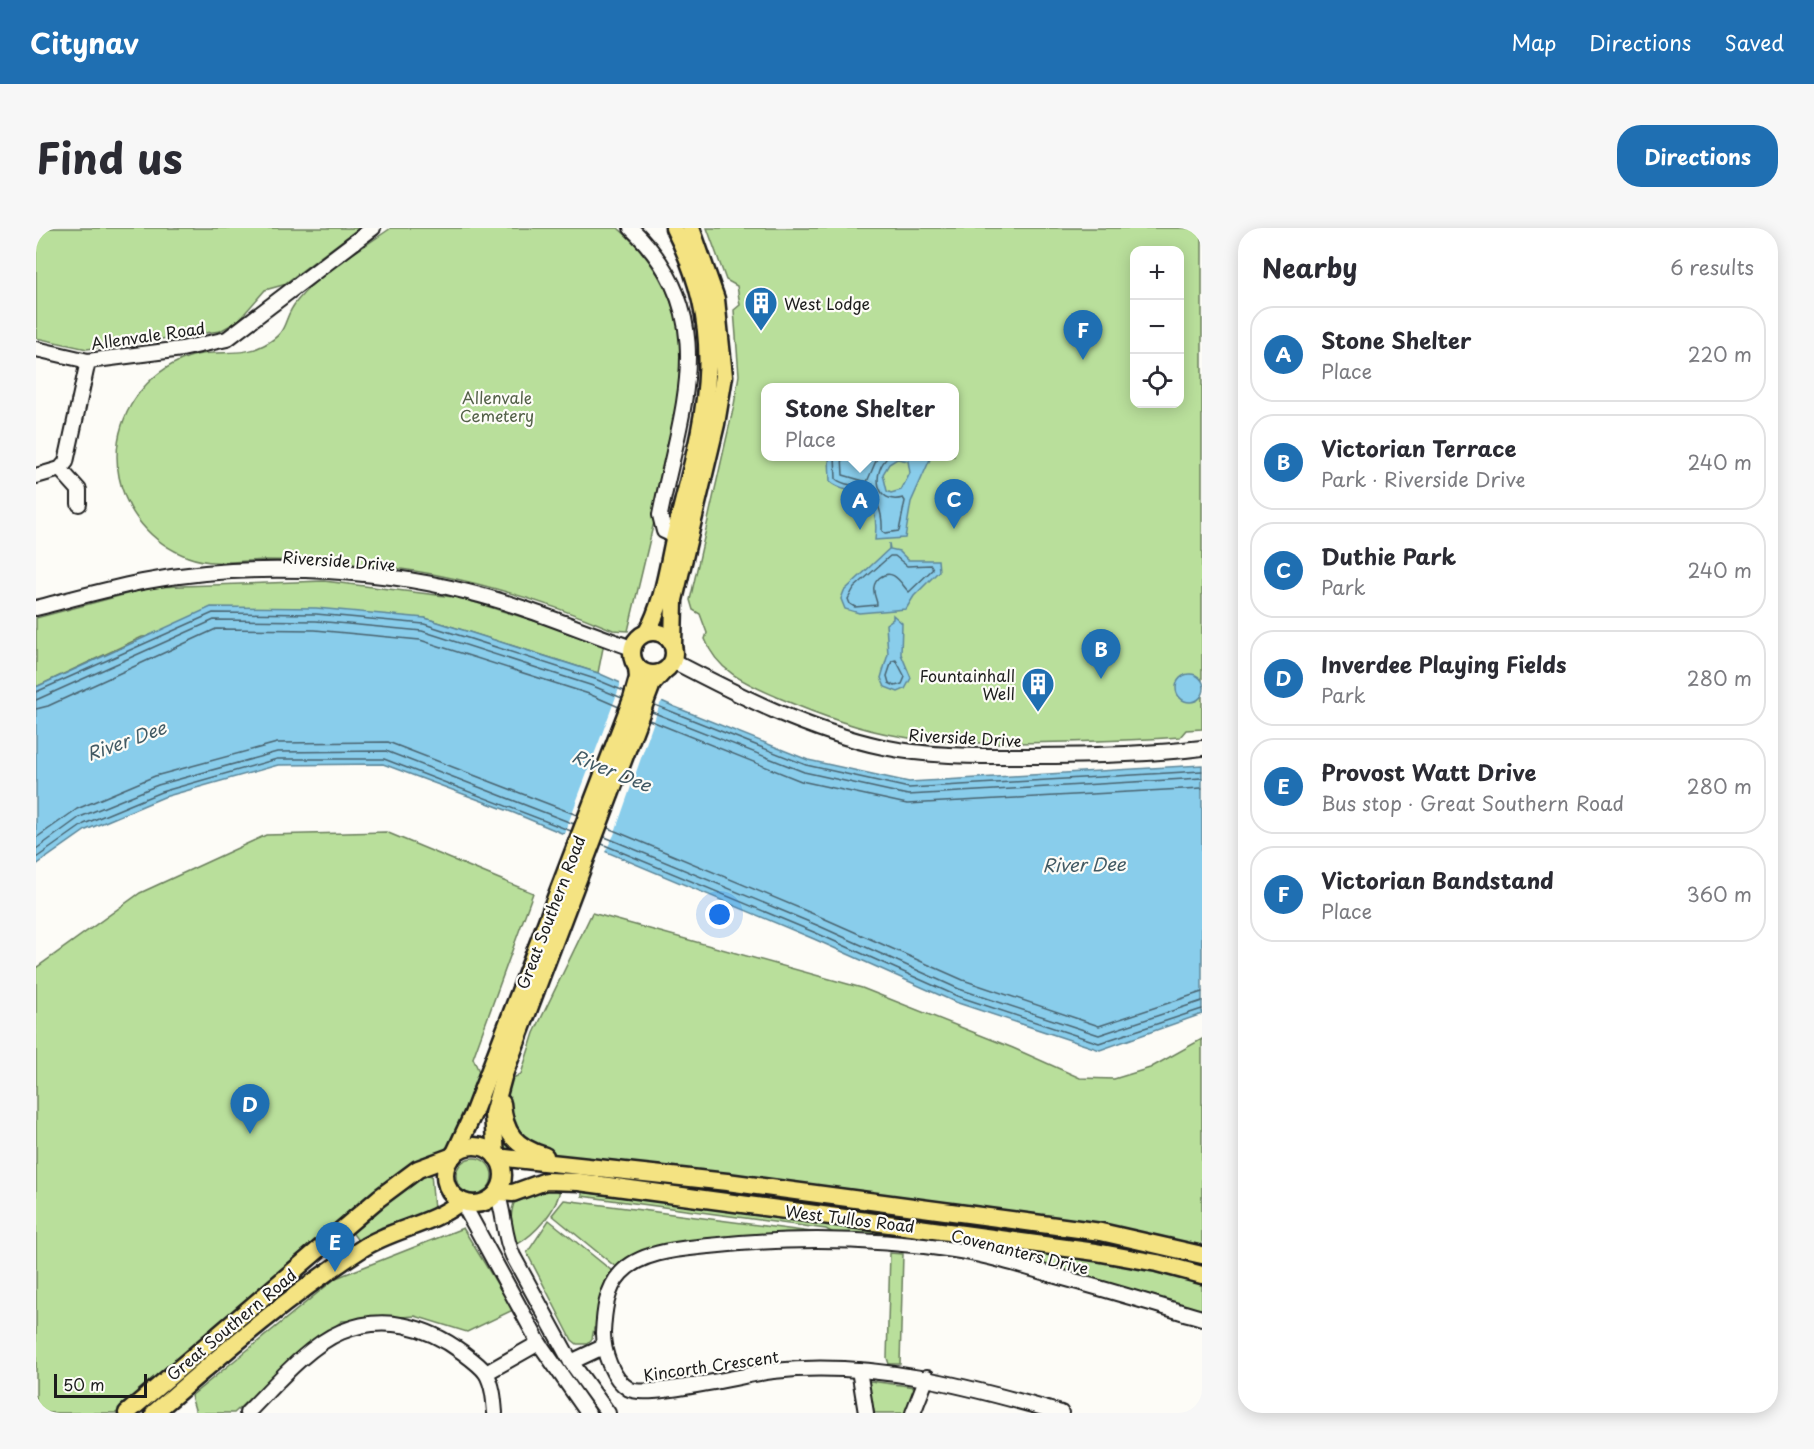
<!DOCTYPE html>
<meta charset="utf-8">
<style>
:root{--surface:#fff;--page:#f7f7f7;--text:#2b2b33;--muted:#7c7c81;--line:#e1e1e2;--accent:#1f6fb2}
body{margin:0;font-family:"Playpen Sans",sans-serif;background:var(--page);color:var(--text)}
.controls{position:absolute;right:18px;top:18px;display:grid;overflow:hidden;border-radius:12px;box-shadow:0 3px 15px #0003}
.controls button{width:54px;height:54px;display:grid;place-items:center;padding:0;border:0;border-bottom:2px solid var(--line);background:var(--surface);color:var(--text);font:30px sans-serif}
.scale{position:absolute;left:18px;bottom:15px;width:93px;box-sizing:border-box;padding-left:6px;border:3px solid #1c1c1c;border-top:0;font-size:16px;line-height:21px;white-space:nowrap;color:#1c1c1c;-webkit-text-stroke:4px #fdfcf7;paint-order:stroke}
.you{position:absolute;left:684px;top:687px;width:21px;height:21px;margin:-15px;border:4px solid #fff;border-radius:50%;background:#1a73e8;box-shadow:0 0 0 9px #1a73e833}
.badge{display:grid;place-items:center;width:39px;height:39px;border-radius:50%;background:var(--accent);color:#fff;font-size:20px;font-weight:700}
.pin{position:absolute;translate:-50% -50px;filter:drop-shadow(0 2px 3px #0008)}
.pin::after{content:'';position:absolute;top:32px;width:21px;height:18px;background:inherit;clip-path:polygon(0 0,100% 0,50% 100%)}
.popup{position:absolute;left:725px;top:155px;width:198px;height:78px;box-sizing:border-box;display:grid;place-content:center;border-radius:12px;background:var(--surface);filter:drop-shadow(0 2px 4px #0005);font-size:20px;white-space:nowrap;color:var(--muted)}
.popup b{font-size:22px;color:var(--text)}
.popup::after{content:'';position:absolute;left:50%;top:100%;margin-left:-12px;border:12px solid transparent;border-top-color:var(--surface)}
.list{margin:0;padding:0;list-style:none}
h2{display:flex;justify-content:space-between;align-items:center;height:78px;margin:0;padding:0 24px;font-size:26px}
h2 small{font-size:20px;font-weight:400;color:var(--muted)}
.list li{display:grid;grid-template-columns:39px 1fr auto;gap:18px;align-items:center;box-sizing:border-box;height:96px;margin:0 12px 12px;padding:0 12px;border:2px solid var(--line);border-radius:24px}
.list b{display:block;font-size:22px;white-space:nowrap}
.list p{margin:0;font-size:20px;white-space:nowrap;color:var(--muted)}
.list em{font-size:20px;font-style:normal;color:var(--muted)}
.icon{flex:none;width:33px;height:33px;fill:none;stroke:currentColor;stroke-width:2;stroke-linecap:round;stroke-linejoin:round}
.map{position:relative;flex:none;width:1166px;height:1185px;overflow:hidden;border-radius:24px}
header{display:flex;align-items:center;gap:36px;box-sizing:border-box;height:84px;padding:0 30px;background:var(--accent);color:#fff}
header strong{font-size:28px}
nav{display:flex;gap:33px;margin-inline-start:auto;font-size:21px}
.intro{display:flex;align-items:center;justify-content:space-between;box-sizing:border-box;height:144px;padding:0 36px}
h1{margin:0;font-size:42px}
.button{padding:15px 27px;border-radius:24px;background:var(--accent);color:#fff;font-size:21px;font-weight:700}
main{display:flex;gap:36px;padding:0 36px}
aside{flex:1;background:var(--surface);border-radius:24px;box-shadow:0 3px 15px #0003}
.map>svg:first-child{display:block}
.green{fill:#b9df9b;stroke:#6a7e5c;stroke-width:1.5;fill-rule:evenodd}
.water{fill:#89cdeb;stroke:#5d8698;stroke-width:1.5;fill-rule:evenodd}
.pier{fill:#fdfcf7}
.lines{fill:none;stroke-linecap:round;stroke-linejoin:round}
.shore{stroke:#48636f;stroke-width:1.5}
.minor-casing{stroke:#1c1c1c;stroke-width:18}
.major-casing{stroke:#1c1c1c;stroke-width:21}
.minor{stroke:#fdfcf7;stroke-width:14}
.major{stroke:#f4e382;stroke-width:16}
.labels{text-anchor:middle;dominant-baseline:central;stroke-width:4.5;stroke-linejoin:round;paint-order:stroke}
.poi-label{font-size:16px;fill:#1c1c1c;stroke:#fdfcf7;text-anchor:start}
.street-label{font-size:16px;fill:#1c1c1c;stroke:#fdfcf7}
.park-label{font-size:16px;fill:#536048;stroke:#fdfcf7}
.water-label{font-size:18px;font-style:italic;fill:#425a64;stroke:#fdfcf7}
</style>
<header>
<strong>Citynav</strong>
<nav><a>Map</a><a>Directions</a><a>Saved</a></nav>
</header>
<div class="intro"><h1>Find us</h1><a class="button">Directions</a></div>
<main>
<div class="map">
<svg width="1166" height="1185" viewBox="0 0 1166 1185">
<rect width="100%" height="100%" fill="#fdfcf7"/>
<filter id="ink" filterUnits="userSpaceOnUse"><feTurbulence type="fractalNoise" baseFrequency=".0167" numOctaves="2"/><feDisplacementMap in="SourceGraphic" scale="12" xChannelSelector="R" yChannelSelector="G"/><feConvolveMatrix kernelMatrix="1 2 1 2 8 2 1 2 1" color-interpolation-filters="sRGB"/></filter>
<g filter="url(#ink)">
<g class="green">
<path d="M0,0H323L247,57L229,62L202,93L184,103L51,121L0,110Z"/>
<path d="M355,0H582C630,41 650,95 649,158C648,183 633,229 627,256C615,305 604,354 592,403L577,402C494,367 408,342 318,336C288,334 258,332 228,332C202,333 176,338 152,329C76,300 56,205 117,150C133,136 155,125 177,125C195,124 212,126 228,117C255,103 245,92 261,73C285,43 324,22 355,0Z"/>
<path d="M671,0H1166V501L1150,502L1144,509C1089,513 1035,514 980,515C941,515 901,516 862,508C820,501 780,486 741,469C712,456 681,444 669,411L671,405L664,386L657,382L654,372L698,177L703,147L698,82L704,77L701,58L690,52ZM1098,22H1144V176H1098ZM730,160H918V228H730Z"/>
<path d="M288,353L425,370L568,415L562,445L389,390L106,409L0,459V390L117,359Z"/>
<path d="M350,604L497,665L437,830L448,855L418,927L382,941L91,1185H0V740L104,665L230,607Z"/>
<path d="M556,685L826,760L977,820L1044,850L1078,851L1114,840L1166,811V1027L460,928L464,857L485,846L498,805Z"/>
<circle cx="438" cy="948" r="18"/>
<path d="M395,945L398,982L346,999L323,1014L315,1003L371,956Z"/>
<path d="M524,959C523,981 498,1007 480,1017C473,1006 474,987 478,975L512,960Z"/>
<path d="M546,964L875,1006L874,1013L801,1007L790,1001L546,968Z"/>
<path d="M528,972L783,1005L784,1006L617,1020L597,1028L581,1040L516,987Z"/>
<path d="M513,992L576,1043L563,1076L562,1100H558L556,1111L551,1116H541L536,1112L491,1025Z"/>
<path d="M427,1000L477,1082L431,1104L379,1088L306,1093L256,1132L198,1185H160L155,1168L300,1050Z"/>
<path d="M877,1006L1096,1037L1166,1054V1084L876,1013Z"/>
<path d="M854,1025L867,1026L864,1136H853L851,1130Z"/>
<path d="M834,1153L880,1159L872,1185H836L831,1154Z"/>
</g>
<g class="water">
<path d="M834,228L895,229L875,274L869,310L839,312C841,295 841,271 821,265C811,261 803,262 794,254L793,229L827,231ZM861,231L872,233L874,245L865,262L855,265L851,263L847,246L853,236Z"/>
<path d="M853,315L854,321L863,323L872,332H902L903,343L878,368L870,381L823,385L809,381L805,371L808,363L853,321Z"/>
<path d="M175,379L280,380L389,390L562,445L639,479L772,532L873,554L1166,537V786L1064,822L919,774L778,711L478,585L347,536L242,537L128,569L50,602L0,637V459Z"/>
<path d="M857,387L866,395L865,426L875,450L869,461L862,464L849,459L845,450L852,426L850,396L857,391Z"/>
<circle cx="1154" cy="460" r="14"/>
</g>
<path class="pier" d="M584,452L628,471L624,476L578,607L568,626L527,609L584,458Z"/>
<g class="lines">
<g class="shore">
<path d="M799,228L800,251C807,257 814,256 822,259C841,264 847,285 846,303L849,305L863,303L869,273L867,270C839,278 835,243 853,228"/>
<path d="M806,228L807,247L831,254L842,228"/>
<path d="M854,328H859L871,338L895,337L897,341L873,364C866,358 858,338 843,350C840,353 837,358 838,363C838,369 841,371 841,377L819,379L814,376L812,371L818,360Z"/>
<path d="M860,432L869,449L866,456L859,458L853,455L851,448L856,433Z"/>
<path d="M0,464L177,385L280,386L388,396L559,451L588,463"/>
<path d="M0,472L178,392L280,393L386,403L557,458L586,470"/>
<path d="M619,477L770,537L873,560L1166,543"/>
<path d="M0,481L12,478L180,401L279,402L384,412L553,466L583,479"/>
<path d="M616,484L768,544L872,567L1166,550"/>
<path d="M613,492L765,553L871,576L1166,560"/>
<path d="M572,600L787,690L927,752L1063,798L1166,764"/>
<path d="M569,609L783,698L923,761L1063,807L1166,773"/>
<path d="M0,610L41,581L119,548L241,515L352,514L541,587"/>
<path d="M566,616L780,705L921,768L1063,815L1166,781"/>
<path d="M0,621L44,589L122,557L241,524L350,523L538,596"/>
<path d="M0,630L48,596L125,564L241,531H348L535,603"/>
</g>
<g class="minor-casing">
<g id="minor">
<path d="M595,0C687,89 645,180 624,287L628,303L639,308"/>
<path d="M0,121L52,133L146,121L191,111L337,0"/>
<path d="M24,241L43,262V276"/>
<path d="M0,248L24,241L30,234L52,133"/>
<path d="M0,380C35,371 71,361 106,354C207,334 333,339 432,364C489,378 541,401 596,420"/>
<path d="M637,433C704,468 773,503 847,519C895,529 944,528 993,528C1051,528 1109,527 1166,520"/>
<path d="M461,965C469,986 467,1007 477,1028L535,1134L572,1185"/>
<path d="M426,974L503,1115L552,1185"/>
<path d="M535,1134L567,1119"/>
<path d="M823,1142L830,1185"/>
<path d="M450,1145L503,1115"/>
<path d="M211,1185C236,1160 271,1118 305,1104C347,1086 391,1098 426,1124C434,1130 444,1137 450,1145C457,1157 458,1172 459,1185"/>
<path d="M877,1185L891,1149"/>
<path d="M1025,1185C931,1158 836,1132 737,1143C710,1146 611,1171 593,1161C576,1151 567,1124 567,1105C568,1085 570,1061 585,1045C605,1023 645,1021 673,1018C754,1009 837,1010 918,1022C952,1027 987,1038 1020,1048C1069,1061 1117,1076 1166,1090"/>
</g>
</g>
<g class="major-casing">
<g id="major">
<circle cx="617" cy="425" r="21"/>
<path d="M611,404C628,374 632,336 640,303C668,189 695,113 638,0"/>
<path d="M637,417L638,372L680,196L688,148L680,71L655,0"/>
<path d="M466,875C468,906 480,919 509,928"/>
<circle cx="438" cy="947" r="29"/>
<path d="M418,927L437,886L596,471L602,450L601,439"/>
<path d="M460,928L457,886L467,849L616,456L627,444"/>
<path d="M460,929L691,954L998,995L1065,1004L1166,1027"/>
<path d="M462,964L477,965L510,953L543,954L1060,1024L1121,1035L1166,1047"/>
<path d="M91,1185L343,970L382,941L417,928"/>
<path d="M118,1185C185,1127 252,1068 327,1020C358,1000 397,997 425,973"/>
</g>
</g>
<use href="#minor" class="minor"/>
<use href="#major" class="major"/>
</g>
</g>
<defs>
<g id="building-pin" transform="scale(1.725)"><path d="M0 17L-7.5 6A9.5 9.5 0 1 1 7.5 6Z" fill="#1f6fb2" stroke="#fdfcf7"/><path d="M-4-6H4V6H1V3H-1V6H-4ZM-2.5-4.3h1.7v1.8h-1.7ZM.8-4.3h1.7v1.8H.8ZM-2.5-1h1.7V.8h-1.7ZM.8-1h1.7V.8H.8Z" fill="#fff"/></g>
</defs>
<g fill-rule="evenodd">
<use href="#building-pin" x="725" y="75"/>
<use href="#building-pin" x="1002" y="456"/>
</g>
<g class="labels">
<g class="poi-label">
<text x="748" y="75">West Lodge</text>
<text x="979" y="447" text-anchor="end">Fountainhall<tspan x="979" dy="18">Well</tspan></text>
</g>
<g class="street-label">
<text transform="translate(112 107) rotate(-8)">Allenvale Road</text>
<text transform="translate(303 332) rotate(4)">Riverside Drive</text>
<text transform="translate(929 509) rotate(3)">Riverside Drive</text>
<text transform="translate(514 684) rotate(-69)">Great Southern Road</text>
<text transform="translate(814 990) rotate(7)">West Tullos Road</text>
<text transform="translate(984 1023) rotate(14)">Covenanters Drive</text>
<text transform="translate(195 1096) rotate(-40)">Great Southern Road</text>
<text transform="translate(675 1137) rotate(-8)">Kincorth Crescent</text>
</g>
<g class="park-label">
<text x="461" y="169">Allenvale<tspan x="461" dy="18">Cemetery</tspan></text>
</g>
<g class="water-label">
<text transform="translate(90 512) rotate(-20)">River Dee</text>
<text transform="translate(576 542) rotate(22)">River Dee</text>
<text transform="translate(1048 636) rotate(-1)">River Dee</text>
</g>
</g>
</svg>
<div class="controls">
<button>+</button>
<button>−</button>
<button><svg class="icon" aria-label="locate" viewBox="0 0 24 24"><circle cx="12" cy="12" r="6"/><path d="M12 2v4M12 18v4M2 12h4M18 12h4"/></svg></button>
</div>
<div class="scale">50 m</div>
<div class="you"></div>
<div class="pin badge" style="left:824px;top:302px">A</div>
<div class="popup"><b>Stone Shelter</b>Place</div>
<div class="pin badge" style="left:1065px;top:451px">B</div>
<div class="pin badge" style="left:918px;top:301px">C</div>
<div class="pin badge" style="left:214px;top:906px">D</div>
<div class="pin badge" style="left:299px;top:1044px">E</div>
<div class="pin badge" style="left:1047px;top:132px">F</div>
</div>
<aside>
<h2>Nearby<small>6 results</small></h2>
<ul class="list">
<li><span class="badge">A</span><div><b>Stone Shelter</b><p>Place</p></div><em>220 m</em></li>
<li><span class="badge">B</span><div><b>Victorian Terrace</b><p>Park · Riverside Drive</p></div><em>240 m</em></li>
<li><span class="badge">C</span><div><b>Duthie Park</b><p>Park</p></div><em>240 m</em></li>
<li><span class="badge">D</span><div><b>Inverdee Playing Fields</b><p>Park</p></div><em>280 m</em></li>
<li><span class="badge">E</span><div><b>Provost Watt Drive</b><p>Bus stop · Great Southern Road</p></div><em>280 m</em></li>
<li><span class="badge">F</span><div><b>Victorian Bandstand</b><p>Place</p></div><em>360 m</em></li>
</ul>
</aside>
</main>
